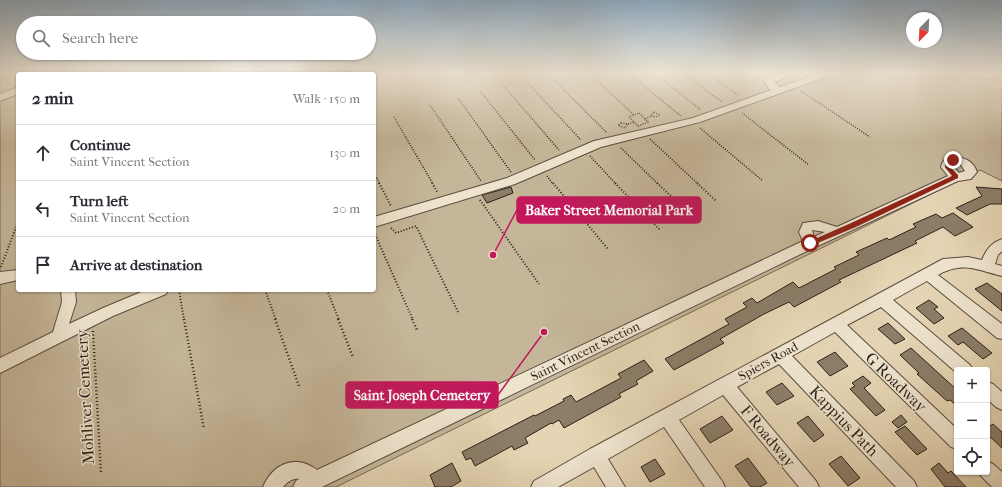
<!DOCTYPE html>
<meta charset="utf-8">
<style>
:root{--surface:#fff;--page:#f7f7f7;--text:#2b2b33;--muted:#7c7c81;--line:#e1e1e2}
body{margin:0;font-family:"IM FELL French Canon",serif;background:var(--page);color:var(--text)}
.controls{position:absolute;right:12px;bottom:12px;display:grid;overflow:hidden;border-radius:4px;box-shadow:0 1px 3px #0004}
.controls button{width:36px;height:36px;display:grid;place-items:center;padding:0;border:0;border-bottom:1px solid var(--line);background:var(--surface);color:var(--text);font:20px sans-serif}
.compass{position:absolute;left:906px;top:12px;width:36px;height:36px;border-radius:50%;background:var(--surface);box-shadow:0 1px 3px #0004;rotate:204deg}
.stop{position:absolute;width:12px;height:12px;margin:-9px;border:3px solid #8f2418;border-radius:50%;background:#fff}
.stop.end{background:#8f2418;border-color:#fff;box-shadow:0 1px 4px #0008}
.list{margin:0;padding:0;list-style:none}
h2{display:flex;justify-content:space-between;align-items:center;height:52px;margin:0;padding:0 16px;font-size:17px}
h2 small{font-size:13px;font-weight:400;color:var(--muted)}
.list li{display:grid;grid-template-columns:26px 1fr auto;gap:12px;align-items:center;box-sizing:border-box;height:56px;padding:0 16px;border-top:1px solid var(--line)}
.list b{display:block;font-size:15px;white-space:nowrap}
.list p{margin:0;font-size:13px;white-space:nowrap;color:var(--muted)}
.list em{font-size:13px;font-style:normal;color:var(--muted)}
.icon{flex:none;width:22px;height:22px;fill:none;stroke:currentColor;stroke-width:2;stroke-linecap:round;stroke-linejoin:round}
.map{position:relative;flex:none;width:1002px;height:487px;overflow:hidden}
.search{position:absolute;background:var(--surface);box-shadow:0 1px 3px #0004;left:16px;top:16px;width:360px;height:44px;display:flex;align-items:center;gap:10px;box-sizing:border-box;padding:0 14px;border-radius:22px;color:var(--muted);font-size:15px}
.panel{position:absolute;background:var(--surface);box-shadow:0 1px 3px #0004;left:16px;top:72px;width:360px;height:220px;border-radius:4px}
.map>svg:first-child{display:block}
.green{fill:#c5b699;stroke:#786a58;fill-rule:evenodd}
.building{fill:#8c7e69;stroke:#2b1f18}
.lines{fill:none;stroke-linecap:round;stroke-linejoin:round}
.minor-casing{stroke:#5a4c3f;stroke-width:2}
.path-far2{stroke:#2b1f18;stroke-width:1.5;stroke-dasharray:1 1.5;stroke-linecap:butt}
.path-far1{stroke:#2b1f18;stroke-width:2;stroke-dasharray:1 2;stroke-linecap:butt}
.path{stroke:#2b1f18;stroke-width:2.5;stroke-dasharray:1 2.5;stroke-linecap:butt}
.minor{fill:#eee4ce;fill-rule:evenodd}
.route{fill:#8f2418}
.labels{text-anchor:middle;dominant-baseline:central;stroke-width:3;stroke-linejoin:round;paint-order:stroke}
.street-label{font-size:13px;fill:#2b1f18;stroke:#eee4ce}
.near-street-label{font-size:16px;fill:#2b1f18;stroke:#eee4ce}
.leader{fill:none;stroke:#c2185b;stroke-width:1.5}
.callout-dot{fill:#c2185b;stroke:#eee4ce;stroke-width:1.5}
.callout{fill:#c2185b;stroke:#c2185b;stroke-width:1.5}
.callout-label{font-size:14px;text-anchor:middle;font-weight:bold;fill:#fff}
</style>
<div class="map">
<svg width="1002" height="487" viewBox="0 0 1002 487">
<rect width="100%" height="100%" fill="#e5d5b4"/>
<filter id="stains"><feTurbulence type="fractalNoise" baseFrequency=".005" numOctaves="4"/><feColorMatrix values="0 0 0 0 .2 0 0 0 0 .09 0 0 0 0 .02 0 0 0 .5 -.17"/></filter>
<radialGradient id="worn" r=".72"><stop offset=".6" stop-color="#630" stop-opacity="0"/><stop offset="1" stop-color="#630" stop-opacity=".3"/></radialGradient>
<path class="green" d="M0,73H1002V181L980,170L336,487H0ZM18,74H374V290H18Z"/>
<g class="building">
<path d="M511,187L513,193L487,203L482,195Z"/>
<path d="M976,187L1002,189V204H990L967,215L956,208L982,196Z"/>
<path d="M953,213L973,227L955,236L943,227L915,241L917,243L839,280L841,282L794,307L789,302L764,314L720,339L724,343L674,370L665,359L729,324L725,319L747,307L743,303L752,298L757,303L793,282L799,288L836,269L834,267L859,255L856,252L887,238L889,240L916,227L913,224L936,214L942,218Z"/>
<path d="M987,283L1002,294V311L975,289Z"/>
<path d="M929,300L938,307L934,309L944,318L934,324L916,308Z"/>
<path d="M888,323L905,339L895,344L878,329Z"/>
<path d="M962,328L992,353L983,359L963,342L958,345L948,336Z"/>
<path d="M911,348L957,390V406L950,400L947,401L917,374L919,373L900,355Z"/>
<path d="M835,352L848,366L830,376L817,362Z"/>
<path d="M644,360L653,371L636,381L638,384L619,394L621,397L564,428L559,420L552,424L551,423L525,438L528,443L514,450L512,446L475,466L471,458L466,460L462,452L534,415L535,416L564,401L563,399L571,395L576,402L621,378L618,374Z"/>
<path d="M863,376L871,383L864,388L885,410L876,416L850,389L855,386L852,383Z"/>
<path d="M782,383L794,396L777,405L766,392Z"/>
<path d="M901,415L907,422L898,428L892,422Z"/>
<path d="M722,416L733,430L710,443L700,429Z"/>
<path d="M808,416L824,435L814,442L797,423Z"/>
<path d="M993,424L1002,432V448L987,434V428Z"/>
<path d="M905,426L927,449L917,455L895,432Z"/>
<path d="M841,456L860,478L848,486L829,464Z"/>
<path d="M748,458L767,483L760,487H751L735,466Z"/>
<path d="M655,459L665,474L650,482L641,467Z"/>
<path d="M452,463L461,481L451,487H435L430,475Z"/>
<path d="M939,463L948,473L951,471L966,487H945L931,469Z"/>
</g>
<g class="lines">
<g class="minor-casing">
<g id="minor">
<path d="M782,73H794L792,75L774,82L780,87L820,73H833L831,75L700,122L601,147L515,184L374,227V217L507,178L594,141L693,118L771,90L768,88L764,81L766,79Z"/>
<path d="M18,87V94L0,101V94Z"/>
<path d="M953,156C964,158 973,160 977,172L971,179L958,181L807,251L322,487H293L296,481L299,479C292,478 288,482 283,487H263C273,463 296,454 317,470L803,241L799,232L803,223L818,221L837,227L948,176L941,167C943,159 946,158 953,156ZM954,164L961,165L965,171L959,173L953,166ZM812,230L825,232L814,237Z"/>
<path d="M1002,239V251L998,255L995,264L1002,266V276C977,270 963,261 938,275L1002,324V339L997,338L927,281L893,300L970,365L973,370H957V373L881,307L847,325L957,429V449L951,447L835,332L792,356L914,481L917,487H896L779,364L737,387L816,481L819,487H799L723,395L679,420L722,481L725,487H705L664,427L608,459L625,487H606L594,467L558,487H531L534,481L590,449L943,259L968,257L982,260C986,250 991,243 1002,239Z"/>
<path d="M18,270V280L0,284V272Z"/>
<path d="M61,290H75L76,302L69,324L103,308L146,290H168L166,294L113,316L0,373V358L53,332L62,302Z"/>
<path d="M987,382L993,384L1002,392V410L996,407L987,399Z"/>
<path d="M987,461L993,464L1002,472V487H992L981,476L979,472H987Z"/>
</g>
</g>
<g class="path-far2">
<path d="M547,73L607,133"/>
<path d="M589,73L634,115"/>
<path d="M628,73L681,116"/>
<path d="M654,73L701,110"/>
<path d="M682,73L722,102"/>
<path d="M707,73L739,96"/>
<path d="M735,73L740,77L752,73"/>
<path d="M749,73L760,80"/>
<path d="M950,73L981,79L1002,80"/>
<path d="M992,73L1002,75"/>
<path d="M521,76L581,140"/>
<path d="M503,85L559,150"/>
<path d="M801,91L870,137"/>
<path d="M481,92L535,160"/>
<path d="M458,98L511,172"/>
<path d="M430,105L481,181"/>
<path d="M654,112L660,115L656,117L651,116Z"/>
<path d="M639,113L648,122L638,126L629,117Z"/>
<path d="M742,113L809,165"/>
<path d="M394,117L433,184"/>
<path d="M645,119L651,116"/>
<path d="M621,123L628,124L625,128L618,125Z"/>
<path d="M628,124L635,122"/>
<path d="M700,128L763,181"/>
<path d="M650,139L698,184"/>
<path d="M621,148L658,184"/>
<path d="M590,156L616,184"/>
<path d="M374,173L380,184"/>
<path d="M547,176L553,184"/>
</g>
<g class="path-far1">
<path d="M379,183L391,206"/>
<path d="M432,183L438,193"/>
<path d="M553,183L608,249"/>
<path d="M615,183L660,230"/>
<path d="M657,183L692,216"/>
<path d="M697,183L716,201"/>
<path d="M480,200L539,284"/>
<path d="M391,228L396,233L416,226L459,314"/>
<path d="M374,232L413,320"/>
<path d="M1,267L18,222"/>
<path d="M179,290L184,320"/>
<path d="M265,290L276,320"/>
<path d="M327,290L339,320"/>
</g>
<g class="path">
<path d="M184,319L204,429"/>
<path d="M275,319L299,386"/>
<path d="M338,319L353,357"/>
<path d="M412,319L417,330"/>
<path d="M93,331L101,474"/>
</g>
<use href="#minor" class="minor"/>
</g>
<linearGradient id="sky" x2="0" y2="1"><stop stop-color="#8da8be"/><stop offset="0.52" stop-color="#f3ecdd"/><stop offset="1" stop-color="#f3ecdd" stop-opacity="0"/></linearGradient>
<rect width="1002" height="141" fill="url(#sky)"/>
<path class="route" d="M951,159L956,160L951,163L950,167L958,175V178L856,227L813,245H808V242L851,223L952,176L945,167L946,161Z"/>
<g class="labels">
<g class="street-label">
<text transform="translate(585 351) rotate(-26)">Saint Vincent Section</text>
<text transform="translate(768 361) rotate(-29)">Spiers Road</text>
</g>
<g class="near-street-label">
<text transform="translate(896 382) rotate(44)">G Roadway</text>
<text transform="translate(85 397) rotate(-93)">Mohliver Cemetery</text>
<text transform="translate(844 421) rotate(46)">Kappius Path</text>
<text transform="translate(768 436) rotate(50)">F Roadway</text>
</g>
</g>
<path class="leader" d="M493 255L517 210M544 332L498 395"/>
<g class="callout-dot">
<circle cx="493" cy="255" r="4"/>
<circle cx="544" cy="332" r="4"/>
</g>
<g class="callout">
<rect x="517" y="197" width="184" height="26" rx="4"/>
<rect x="346" y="382" width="152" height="26" rx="4"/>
</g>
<g class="callout-label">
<text x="609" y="215">Baker Street Memorial Park</text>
<text x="422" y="400">Saint Joseph Cemetery</text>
</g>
<rect width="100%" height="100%" filter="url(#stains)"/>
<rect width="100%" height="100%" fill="url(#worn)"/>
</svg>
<div class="controls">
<button>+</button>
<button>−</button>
<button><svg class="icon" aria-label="locate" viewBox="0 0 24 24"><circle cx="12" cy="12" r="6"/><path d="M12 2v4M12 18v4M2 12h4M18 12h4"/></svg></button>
</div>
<svg class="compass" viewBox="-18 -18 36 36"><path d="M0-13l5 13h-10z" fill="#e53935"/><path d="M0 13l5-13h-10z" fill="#7c7c81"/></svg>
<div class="stop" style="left:810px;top:243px"></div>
<div class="stop end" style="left:953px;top:160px"></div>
<div class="search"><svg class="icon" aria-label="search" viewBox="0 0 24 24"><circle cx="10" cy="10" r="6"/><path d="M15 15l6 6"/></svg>Search here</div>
<section class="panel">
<h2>2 min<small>Walk · 150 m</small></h2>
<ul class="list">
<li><svg class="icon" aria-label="ahead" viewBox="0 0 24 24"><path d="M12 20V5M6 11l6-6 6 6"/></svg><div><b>Continue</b><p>Saint Vincent Section</p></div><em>130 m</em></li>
<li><svg class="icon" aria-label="left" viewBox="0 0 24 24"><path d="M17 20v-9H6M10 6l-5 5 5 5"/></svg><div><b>Turn left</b><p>Saint Vincent Section</p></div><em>20 m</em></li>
<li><svg class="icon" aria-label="arrive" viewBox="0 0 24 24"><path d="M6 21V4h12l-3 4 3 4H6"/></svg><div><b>Arrive at destination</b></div></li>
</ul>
</section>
</div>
